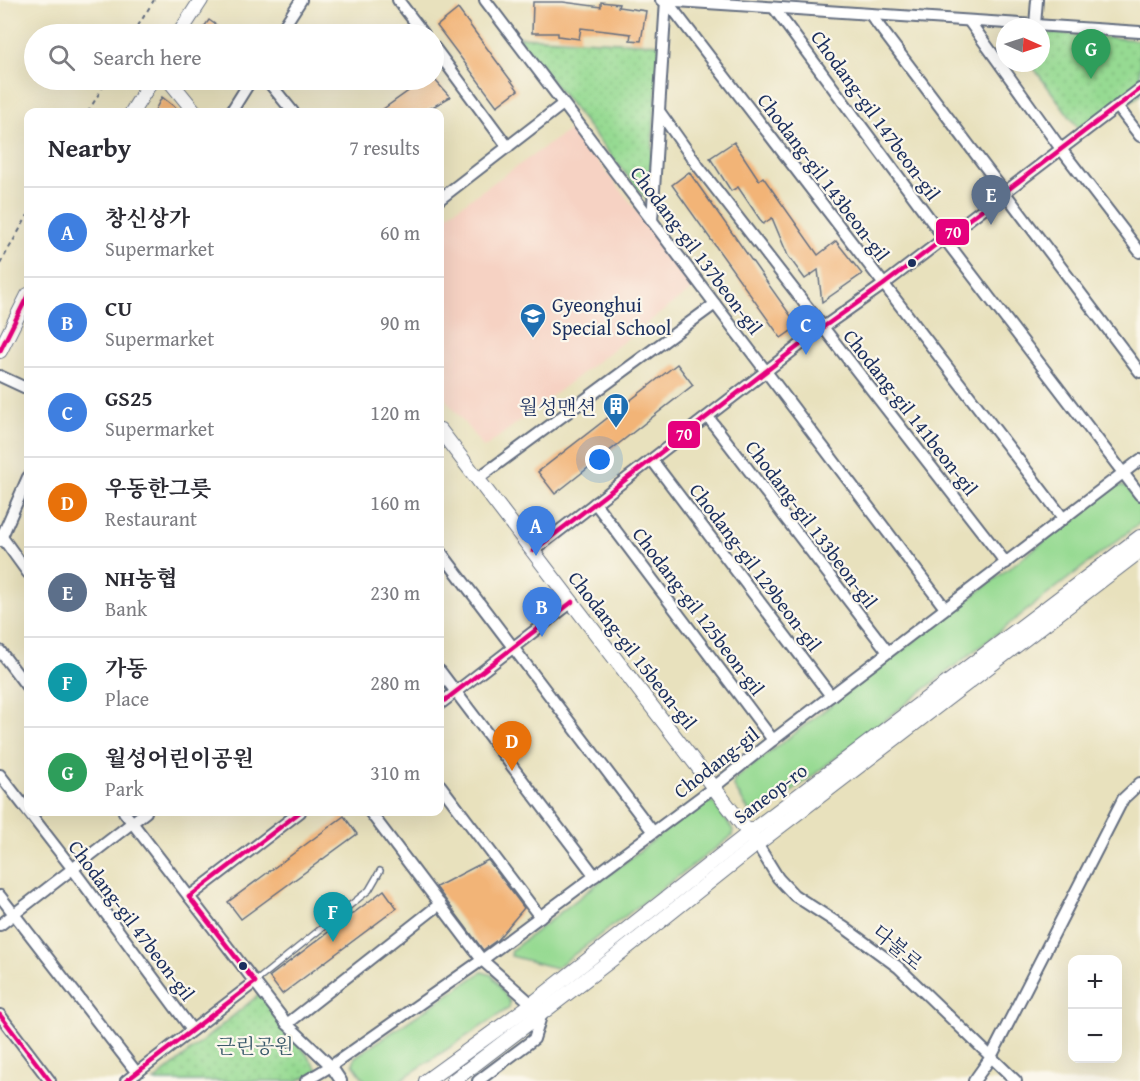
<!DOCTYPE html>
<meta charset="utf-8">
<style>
:root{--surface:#fff;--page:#f7f7f7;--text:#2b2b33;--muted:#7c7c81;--line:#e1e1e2;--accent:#db2777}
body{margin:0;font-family:"Gentium Book Plus","Noto Serif KR",serif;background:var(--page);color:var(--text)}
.controls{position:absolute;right:18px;bottom:18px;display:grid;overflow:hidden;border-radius:12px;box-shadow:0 6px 24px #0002}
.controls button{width:54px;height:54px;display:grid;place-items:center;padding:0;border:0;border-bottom:2px solid var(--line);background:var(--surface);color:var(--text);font:30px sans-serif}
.compass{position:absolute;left:996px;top:18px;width:54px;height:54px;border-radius:50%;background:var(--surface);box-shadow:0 6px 24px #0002;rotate:93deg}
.you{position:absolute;left:600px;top:460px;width:21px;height:21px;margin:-15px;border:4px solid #fff;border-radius:50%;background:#1a73e8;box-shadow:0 0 0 9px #1a73e833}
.badge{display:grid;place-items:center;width:39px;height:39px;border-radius:50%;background:var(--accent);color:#fff;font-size:20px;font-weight:700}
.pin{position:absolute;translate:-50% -50px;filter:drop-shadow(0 2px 3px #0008)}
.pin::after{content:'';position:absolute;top:32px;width:21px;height:18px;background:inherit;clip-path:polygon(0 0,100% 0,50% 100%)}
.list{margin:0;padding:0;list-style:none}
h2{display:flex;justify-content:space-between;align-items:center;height:78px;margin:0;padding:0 24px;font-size:26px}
h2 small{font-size:20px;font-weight:400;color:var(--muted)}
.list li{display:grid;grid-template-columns:39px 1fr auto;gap:18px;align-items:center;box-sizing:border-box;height:90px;padding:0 24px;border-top:2px solid var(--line)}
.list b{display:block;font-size:22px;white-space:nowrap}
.list p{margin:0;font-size:20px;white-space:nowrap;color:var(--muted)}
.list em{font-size:20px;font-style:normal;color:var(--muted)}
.icon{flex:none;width:33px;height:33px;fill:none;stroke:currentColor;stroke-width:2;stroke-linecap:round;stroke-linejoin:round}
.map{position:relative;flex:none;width:1140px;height:1081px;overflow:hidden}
.search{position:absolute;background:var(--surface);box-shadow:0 6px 24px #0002;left:24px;top:24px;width:420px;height:66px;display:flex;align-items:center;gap:15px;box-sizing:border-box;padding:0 21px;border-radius:33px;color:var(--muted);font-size:22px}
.panel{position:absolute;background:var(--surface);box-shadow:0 6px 24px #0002;left:24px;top:108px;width:420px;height:708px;border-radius:12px}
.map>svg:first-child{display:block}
.built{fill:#f6d2c3}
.green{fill:#96da92;stroke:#588478;stroke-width:1.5}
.park{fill:url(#park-dots);stroke:#588478;stroke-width:1.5}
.building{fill:#f2b477}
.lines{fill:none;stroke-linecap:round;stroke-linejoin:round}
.service-casing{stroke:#636d7f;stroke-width:8}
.minor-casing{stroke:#636d7f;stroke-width:14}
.tertiary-casing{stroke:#636d7f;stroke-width:16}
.path{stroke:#636d7f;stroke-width:2;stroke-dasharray:4.5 4.5;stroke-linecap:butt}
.service{stroke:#fff;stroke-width:5}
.minor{stroke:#fff;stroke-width:10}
.tertiary{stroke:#fff;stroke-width:14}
.bus-1-casing{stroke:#fbf7ec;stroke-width:9}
.bus-1{stroke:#e5007d;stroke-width:4.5}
.bus-dot{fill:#1b2f5e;stroke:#fbf7ec;stroke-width:2}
.labels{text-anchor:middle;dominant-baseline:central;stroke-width:4.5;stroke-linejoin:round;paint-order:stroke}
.street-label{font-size:20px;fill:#1b2f5e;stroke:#fbf7ec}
.poi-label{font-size:20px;fill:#1b2f5e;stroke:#fbf7ec;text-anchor:start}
.park-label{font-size:20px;fill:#3a5a6b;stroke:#fbf7ec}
.line-badge{stroke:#fbf7ec;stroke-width:2}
.badge-label{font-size:16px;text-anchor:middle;font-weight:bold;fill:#fff}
</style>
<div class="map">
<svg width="1140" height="1081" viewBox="0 0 1140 1081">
<defs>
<pattern id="park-dots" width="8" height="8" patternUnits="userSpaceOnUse" patternTransform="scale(1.5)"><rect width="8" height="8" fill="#96da92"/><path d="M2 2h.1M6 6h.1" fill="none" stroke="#81bb80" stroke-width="1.8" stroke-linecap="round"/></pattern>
</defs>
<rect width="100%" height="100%" fill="#fbf7ec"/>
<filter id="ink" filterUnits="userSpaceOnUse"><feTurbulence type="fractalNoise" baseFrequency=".0167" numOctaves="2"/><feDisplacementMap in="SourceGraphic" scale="12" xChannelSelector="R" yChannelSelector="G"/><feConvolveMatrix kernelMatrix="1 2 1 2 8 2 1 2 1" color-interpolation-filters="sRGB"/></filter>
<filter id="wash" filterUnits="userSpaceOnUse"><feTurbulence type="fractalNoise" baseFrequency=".008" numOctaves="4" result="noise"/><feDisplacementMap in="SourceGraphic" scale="24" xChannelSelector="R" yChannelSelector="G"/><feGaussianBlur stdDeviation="1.35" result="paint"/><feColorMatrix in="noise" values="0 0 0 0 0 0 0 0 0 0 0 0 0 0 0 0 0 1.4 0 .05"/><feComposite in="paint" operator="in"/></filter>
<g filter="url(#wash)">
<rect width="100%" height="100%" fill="#e8e1bd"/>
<path class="built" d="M572,128L696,286L484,448L440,392V220Z"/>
<g class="green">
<path d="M1117,485L1127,487L1140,505V523L758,818L751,815L733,785L735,779Z"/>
<path d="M704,801L714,803L733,830L732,836L556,968L511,956L512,950Z"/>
<path d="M482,972L492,975L510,1002L509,1008L399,1081H365L353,1064L355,1057Z"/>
</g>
<g class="park">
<path d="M1041,32L1140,40V95L1084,136L1030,63H1041Z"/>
<path d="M517,37L660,44L648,202Z"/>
<path d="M261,993L319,1071L297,1081H154Z"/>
</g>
<g id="blocks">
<g class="building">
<path d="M533,2H563L601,7V2L619,4L618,7L646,11L641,41L630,40L631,34L581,28L579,39L558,36V33H532Z"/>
<path d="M458,9L518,90L497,106L437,26Z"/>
<path d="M209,20L229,34H199Z"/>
<path d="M424,80H435L450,97L424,112H379Z"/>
<path d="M162,97L181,112H154Z"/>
<path d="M734,142L759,180L763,177L818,255L836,241L862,274L822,302L818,270L805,279L788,256L772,218L763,224L738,187L731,191L710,158Z"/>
<path d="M689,172L798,326L781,338L672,185Z"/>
<path d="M677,364L693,385L555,494L538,472Z"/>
<path d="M344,816L357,834L241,919L228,902Z"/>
<path d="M488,860L524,908L497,940L483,950L436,887Z"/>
<path d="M384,890L397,908L282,994L269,977Z"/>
</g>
</g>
</g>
<g filter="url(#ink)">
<use href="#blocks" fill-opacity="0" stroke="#636d7f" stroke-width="1.5"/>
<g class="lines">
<g class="service-casing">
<path id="service" d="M255,982L369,890L380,871"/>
</g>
<g class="minor-casing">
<g id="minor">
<path d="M398,0L424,34"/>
<path d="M485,0L945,608"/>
<path d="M661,0L1140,32"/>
<path d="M666,0L1063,518"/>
<path d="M774,8L944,238L1140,495"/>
<path d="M870,14L1140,372"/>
<path d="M969,21L1061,149L1140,252"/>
<path d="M1035,25L1037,0"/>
<path d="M279,34L301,0"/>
<path d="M434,47L508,147"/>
<path d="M267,80L293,112"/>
<path d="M1117,106L1140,136"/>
<path d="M659,111L698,166L1006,563"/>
<path d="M231,112L251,80"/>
<path d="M440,199L563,104"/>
<path d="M652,221L666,0"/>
<path d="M0,376L28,389"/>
<path d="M708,417L888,652"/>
<path d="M652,460L831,696"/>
<path d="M477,479L715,304"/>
<path d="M595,503L773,740"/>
<path d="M2,537L28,573"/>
<path d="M0,541L28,477"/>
<path d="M440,551L653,832"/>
<path d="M533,551L822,328L883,285L1140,89"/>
<path d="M0,651L28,688"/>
<path d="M440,671L595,876"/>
<path d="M440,704L572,602"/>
<path d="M0,775L72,868L192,1030"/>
<path d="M440,785L540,917"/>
<path d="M124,812L287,1024L331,1066L341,1081"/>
<path d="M370,812L482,960L542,1013L534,1039L478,1081"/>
<path d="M757,844L778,878L794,895L845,928L898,967L1016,1081"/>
<path d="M0,896L137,1073"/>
<path d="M189,897L300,812"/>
<path d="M0,925L146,812"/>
<path d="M0,1015L50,1081"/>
<path d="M287,1024L440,904"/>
<path d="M126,1081L255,982"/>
<path d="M306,1081L331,1066L482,960L714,787L773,740L1140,460"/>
<path d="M974,1081L991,1057L1123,799L1140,783"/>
</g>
</g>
<g class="tertiary-casing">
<g id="tertiary">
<path d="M179,34L201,0"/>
<path d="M169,80L195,112"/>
<path d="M132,112L152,80"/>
<path d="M0,351L28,295"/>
<path d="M440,430L754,840"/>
<path d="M426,1081L532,1004L749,833L1140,537"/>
<path d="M453,1081L615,957L757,844L1140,551"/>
</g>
</g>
<g class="path">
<path d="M133,34L154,0"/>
<path d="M88,112L107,80"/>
<path d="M0,264L28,215"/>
</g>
<use href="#service" class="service"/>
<use href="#minor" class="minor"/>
<use href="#tertiary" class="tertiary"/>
<g class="bus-1-casing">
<g id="bus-1">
<path d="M0,351L28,295"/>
<path d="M533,551L822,328L883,285L1140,89"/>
<path d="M440,704L572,602"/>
<path d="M189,897L300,812"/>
<path d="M189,897L255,982"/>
<path d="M0,1015L50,1081"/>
<path d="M126,1081L255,982"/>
</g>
</g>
<use href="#bus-1" class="bus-1"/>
</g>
</g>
<defs>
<g id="school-pin" transform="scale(1.35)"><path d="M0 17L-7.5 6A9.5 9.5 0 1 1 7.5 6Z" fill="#1f6fb2" stroke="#fbf7ec"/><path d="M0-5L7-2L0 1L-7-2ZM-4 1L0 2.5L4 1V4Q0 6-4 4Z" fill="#fff"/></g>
<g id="building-pin" transform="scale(1.35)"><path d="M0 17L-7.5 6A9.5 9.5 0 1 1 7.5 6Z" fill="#1f6fb2" stroke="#fbf7ec"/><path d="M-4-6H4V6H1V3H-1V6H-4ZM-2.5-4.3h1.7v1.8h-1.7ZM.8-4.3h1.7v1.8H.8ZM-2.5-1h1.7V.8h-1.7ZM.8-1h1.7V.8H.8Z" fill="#fff"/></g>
</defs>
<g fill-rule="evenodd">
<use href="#school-pin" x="533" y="316"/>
<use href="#building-pin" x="616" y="406"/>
</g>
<g class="bus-dot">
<circle cx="912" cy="263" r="5"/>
<circle cx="243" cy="966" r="5"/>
</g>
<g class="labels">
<g class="street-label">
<text transform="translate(876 115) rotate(54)">Chodang-gil 147beon-gil</text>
<text transform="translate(824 177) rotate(53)">Chodang-gil 143beon-gil</text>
<text transform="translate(697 250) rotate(53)">Chodang-gil 137beon-gil</text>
<text transform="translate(911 412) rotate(52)">Chodang-gil 141beon-gil</text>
<text transform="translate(812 524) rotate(53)">Chodang-gil 133beon-gil</text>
<text transform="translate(756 567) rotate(53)">Chodang-gil 129beon-gil</text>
<text transform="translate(699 611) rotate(53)">Chodang-gil 125beon-gil</text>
<text transform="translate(633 650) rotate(52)">Chodang-gil 15beon-gil</text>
<text transform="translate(716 762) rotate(-38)">Chodang-gil</text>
<text transform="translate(770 793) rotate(-37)">Saneop-ro</text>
<text transform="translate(132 920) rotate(53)">Chodang-gil 47beon-gil</text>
<text transform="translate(898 947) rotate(40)">다불로</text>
</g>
<g class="poi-label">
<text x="552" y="304">Gyeonghui<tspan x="552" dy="23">Special School</tspan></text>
<text x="596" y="406" text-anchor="end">월성맨션</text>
</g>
<g class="park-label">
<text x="255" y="1045">근린공원</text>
</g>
</g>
<g class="line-badge">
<rect x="935" y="218" width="35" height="28" rx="6" fill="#e5007d"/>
<rect x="667" y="420" width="34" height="29" rx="6" fill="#e5007d"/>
</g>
<g class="badge-label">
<text x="953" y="238">70</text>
<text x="684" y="440">70</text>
</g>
</svg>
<div class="controls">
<button>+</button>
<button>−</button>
</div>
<svg class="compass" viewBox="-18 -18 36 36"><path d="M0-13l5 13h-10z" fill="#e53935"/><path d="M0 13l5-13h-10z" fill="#7c7c81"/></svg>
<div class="you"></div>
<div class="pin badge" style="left:536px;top:556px;background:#3f7fe0">A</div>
<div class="pin badge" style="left:542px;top:637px;background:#3f7fe0">B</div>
<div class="pin badge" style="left:806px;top:355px;background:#3f7fe0">C</div>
<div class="pin badge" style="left:512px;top:771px;background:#e8710a">D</div>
<div class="pin badge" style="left:991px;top:225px;background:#5c6f8a">E</div>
<div class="pin badge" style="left:333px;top:942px;background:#0f9aa8">F</div>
<div class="pin badge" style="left:1091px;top:79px;background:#2e9e5b">G</div>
<div class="search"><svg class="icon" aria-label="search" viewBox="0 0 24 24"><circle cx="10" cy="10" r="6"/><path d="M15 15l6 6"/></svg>Search here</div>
<section class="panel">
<h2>Nearby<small>7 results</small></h2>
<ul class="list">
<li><span class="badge" style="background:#3f7fe0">A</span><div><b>창신상가</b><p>Supermarket</p></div><em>60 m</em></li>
<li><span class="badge" style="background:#3f7fe0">B</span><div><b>CU</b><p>Supermarket</p></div><em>90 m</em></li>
<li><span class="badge" style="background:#3f7fe0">C</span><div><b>GS25</b><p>Supermarket</p></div><em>120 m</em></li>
<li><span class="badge" style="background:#e8710a">D</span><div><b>우동한그릇</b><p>Restaurant</p></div><em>160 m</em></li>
<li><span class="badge" style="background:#5c6f8a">E</span><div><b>NH농협</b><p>Bank</p></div><em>230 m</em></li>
<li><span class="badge" style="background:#0f9aa8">F</span><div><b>가동</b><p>Place</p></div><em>280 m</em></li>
<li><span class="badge" style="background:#2e9e5b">G</span><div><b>월성어린이공원</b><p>Park</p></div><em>310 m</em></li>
</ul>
</section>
</div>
